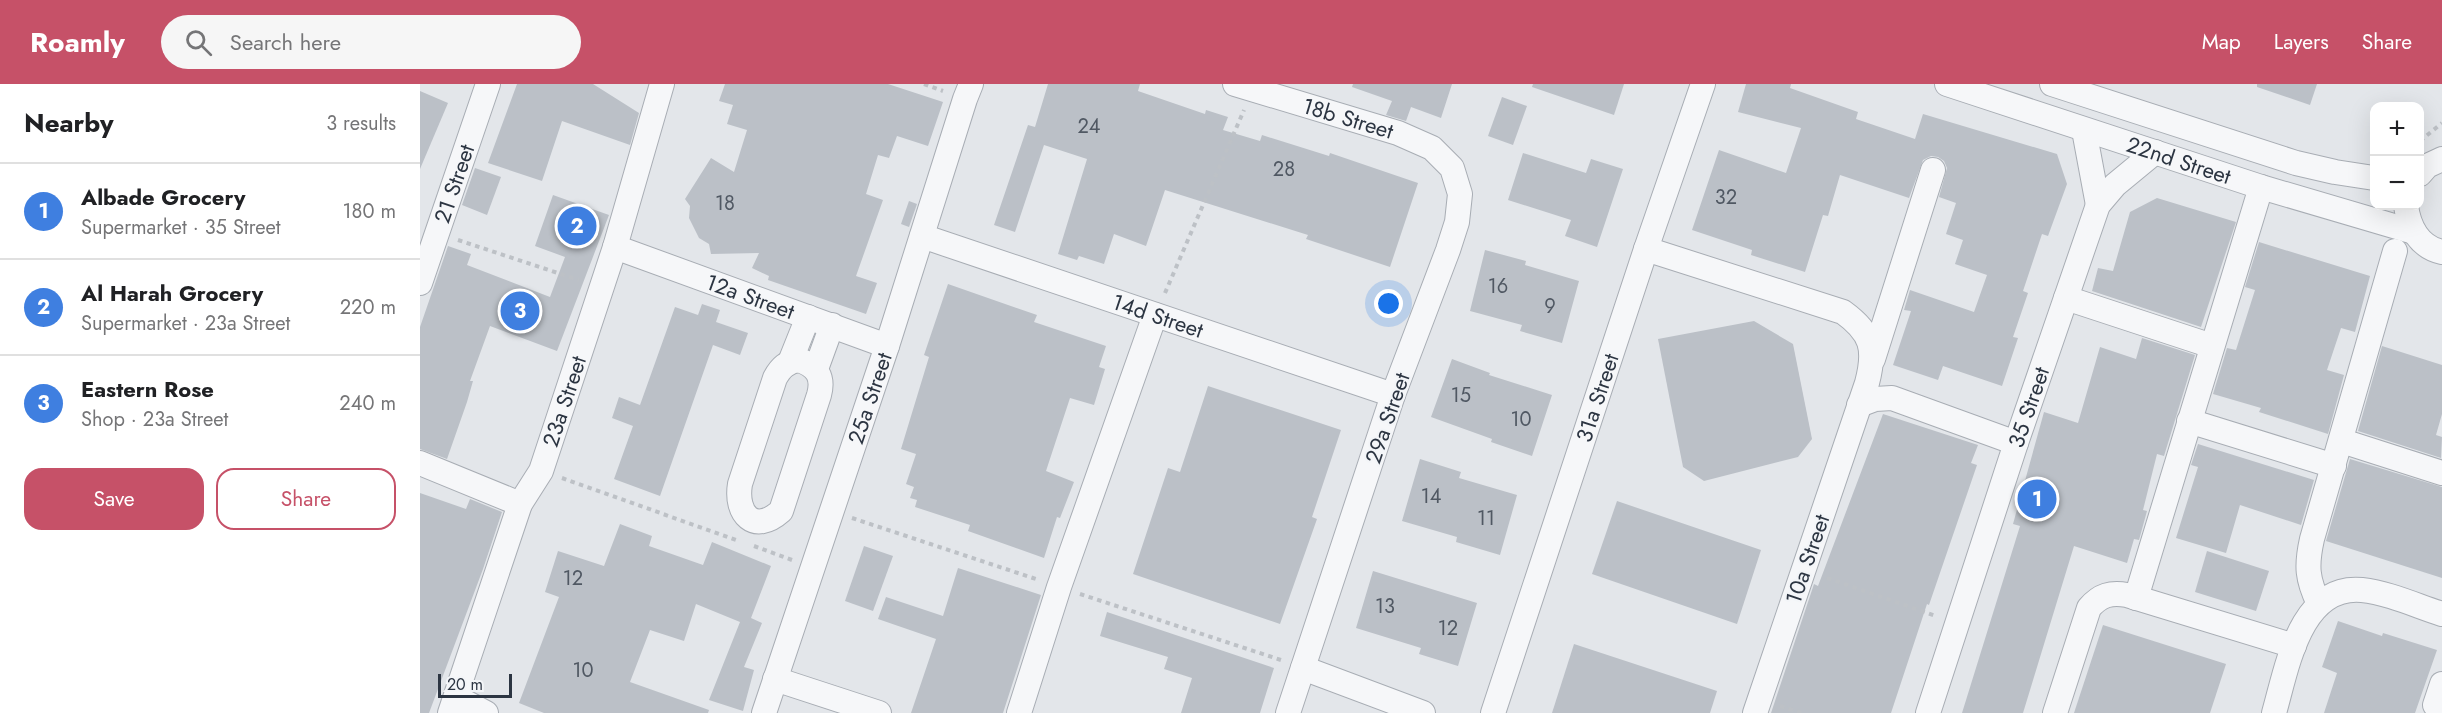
<!DOCTYPE html>
<meta charset="utf-8">
<style>
:root{--surface:#fff;--page:#f6f6f6;--text:#202124;--muted:#757577;--line:#e0e0e0;--accent:#c65168}
body{margin:0;font-family:Jost,sans-serif;background:var(--page);color:var(--text)}
.controls{position:absolute;right:18px;top:18px;display:grid;overflow:hidden;border-radius:12px;box-shadow:0 6px 24px #0002}
.controls button{width:54px;height:54px;display:grid;place-items:center;padding:0;border:0;border-bottom:2px solid var(--line);background:var(--surface);color:var(--text);font:30px sans-serif}
.scale{position:absolute;left:18px;bottom:15px;width:74px;box-sizing:border-box;padding-left:6px;border:3px solid #2c3542;border-top:0;font-size:16px;line-height:21px;white-space:nowrap;color:#2c3542;-webkit-text-stroke:4px #f3f5f8;paint-order:stroke}
.you{position:absolute;left:969px;top:220px;width:21px;height:21px;margin:-15px;border:4px solid #fff;border-radius:50%;background:#1a73e8;box-shadow:0 0 0 9px #1a73e833}
.badge{display:grid;place-items:center;width:39px;height:39px;border-radius:50%;background:var(--accent);color:#fff;font-size:20px;font-weight:700}
.pin{position:absolute;translate:-50% -50%;border:3px solid #fff;box-shadow:0 2px 6px #0006}
.list{margin:0;padding:0;list-style:none}
h2{display:flex;justify-content:space-between;align-items:center;height:78px;margin:0;padding:0 24px;font-size:26px}
h2 small{font-size:20px;font-weight:400;color:var(--muted)}
.list li{display:grid;grid-template-columns:39px 1fr auto;gap:18px;align-items:center;box-sizing:border-box;height:96px;padding:0 24px;border-top:2px solid var(--line)}
.list b{display:block;font-size:22px;white-space:nowrap}
.list p{margin:0;font-size:20px;white-space:nowrap;color:var(--muted)}
.list em{font-size:20px;font-style:normal;color:var(--muted)}
.actions{display:flex;gap:12px;padding:18px 24px}
.actions a{flex:1;padding:14px 0;border:2px solid var(--accent);border-radius:18px;text-align:center;font-size:21px;color:var(--accent)}
.actions .main{background:var(--accent);color:#fff}
.icon{flex:none;width:33px;height:33px;fill:none;stroke:currentColor;stroke-width:2;stroke-linecap:round;stroke-linejoin:round}
.map{position:relative;flex:none;width:2022px;height:629px;overflow:hidden}
header{display:flex;align-items:center;gap:36px;box-sizing:border-box;height:84px;padding:0 30px;background:var(--accent);color:#fff}
header strong{font-size:28px}
nav{display:flex;gap:33px;margin-inline-start:auto;font-size:21px}
.search{width:420px;height:54px;background:var(--page);display:flex;align-items:center;gap:15px;box-sizing:border-box;padding:0 21px;border-radius:33px;color:var(--muted);font-size:22px}
main{display:flex}
aside{flex:1;background:var(--surface)}
.map>svg:first-child{display:block}
.building{fill:#bbc0c7}
.lines{fill:none;stroke-linecap:round;stroke-linejoin:round}
.minor-casing{stroke:#a8adb4;stroke-width:26}
.path{stroke:#bdc1c6;stroke-width:4;stroke-dasharray:4.5 4.5;stroke-linecap:butt}
.minor{stroke:#f6f7f9;stroke-width:24}
.labels{text-anchor:middle;dominant-baseline:central;stroke-width:4.5;stroke-linejoin:round;paint-order:stroke}
.number-label{font-size:20px;fill:#505863}
.street-label{font-size:22px;fill:#2c3542;stroke:#f3f5f8}
</style>
<header>
<strong>Roamly</strong>
<div class="search"><svg class="icon" aria-label="search" viewBox="0 0 24 24"><circle cx="10" cy="10" r="6"/><path d="M15 15l6 6"/></svg>Search here</div>
<nav><a>Map</a><a>Layers</a><a>Share</a></nav>
</header>
<main>
<aside>
<h2>Nearby<small>3 results</small></h2>
<ul class="list">
<li><span class="badge" style="background:#3f7fe0">1</span><div><b>Albade Grocery</b><p>Supermarket · 35 Street</p></div><em>180 m</em></li>
<li><span class="badge" style="background:#3f7fe0">2</span><div><b>Al Harah Grocery</b><p>Supermarket · 23a Street</p></div><em>220 m</em></li>
<li><span class="badge" style="background:#3f7fe0">3</span><div><b>Eastern Rose</b><p>Shop · 23a Street</p></div><em>240 m</em></li>
</ul>
<div class="actions"><a class="main">Save</a><a>Share</a></div>
</aside>
<div class="map">
<svg width="2022" height="629" viewBox="0 0 2022 629">
<rect width="100%" height="100%" fill="#e3e6ea"/>
<g class="building">
<path d="M97,0H173L219,29L210,61L142,37L122,97L68,79Z"/>
<path d="M305,0H468L523,18L508,62L477,52L469,74L458,71L446,110L463,116L436,192L457,199L446,230L348,196L349,192L332,184L339,169L291,170L289,160L279,154L269,134L270,122L265,115L291,74L314,88L327,46L307,40L313,21L299,17Z"/>
<path d="M628,0H720L718,7L785,30L786,26L808,33L803,46L840,57L842,51L909,72L910,69L998,99L970,183L886,155L888,151L745,106L726,162L694,150L684,180L659,172L657,176L638,170L667,75L624,61L595,148L574,141L608,41L615,43Z"/>
<path d="M933,0H1032L1021,34L991,23L986,37L966,31L972,17L932,3Z"/>
<path d="M1113,0H1204L1194,31L1112,3Z"/>
<path d="M1326,0H1371L1370,4L1438,28L1436,35L1495,55L1503,30L1637,70L1647,100L1628,152L1622,150L1603,207L1608,209L1593,253L1598,254L1582,302L1523,282L1518,296L1473,281L1491,227L1484,226L1490,206L1554,228L1567,191L1535,180L1543,156L1526,150L1536,119L1519,113L1527,84L1524,77L1518,73L1511,72L1503,76L1489,114L1420,91L1408,132L1403,131L1385,188L1331,171L1332,166L1272,146L1299,66L1366,89L1381,44L1318,28Z"/>
<path d="M1837,0H1897L1890,21L1837,3Z"/>
<path d="M0,7L28,19L0,85Z"/>
<path d="M1082,13L1107,22L1093,61L1068,52Z"/>
<path d="M1103,69L1166,89L1171,75L1203,85L1177,163L1145,152L1151,136L1088,116Z"/>
<path d="M55,84L81,93L67,131L42,121Z"/>
<path d="M133,111L189,131L137,267L70,242L50,297H53L47,318L27,375L0,365V243L28,162L51,170L47,181L130,213L145,173L115,162Z"/>
<path d="M1737,114L1816,138L1781,243L1672,207L1678,184L1693,187L1710,128Z"/>
<path d="M489,117L497,120L489,143L481,140Z"/>
<path d="M1839,158L1950,192L1935,248L1921,244L1907,286L1924,291L1908,350L1839,328L1841,324L1793,310L1807,264L1816,266L1835,206L1825,203Z"/>
<path d="M1065,166L1106,177L1105,181L1159,197L1142,259L1100,247L1102,241L1050,227Z"/>
<path d="M528,200L617,231L614,238L686,262L679,283L685,285L674,321L650,314L626,387L654,398L640,434L637,433L624,474L548,447L550,441L495,423L497,416L490,414L494,403L486,400L496,370L481,365L509,273L504,271Z"/>
<path d="M282,220L300,226L296,238L328,249L320,271L293,261L240,412L194,395L213,342L192,334L199,313L220,321L255,223L278,231Z"/>
<path d="M1334,237L1373,260L1392,355L1378,373L1284,397L1263,383L1238,255Z"/>
<path d="M1722,254L1775,271L1744,372L1737,370L1723,426L1727,427L1719,456L1714,455L1707,479L1654,462L1603,629H1542L1600,442L1593,440L1624,328L1658,339L1680,263L1716,275Z"/>
<path d="M1962,262L2022,281V330L2016,351L2022,353L2021,374L1938,347Z"/>
<path d="M1032,275L1070,289L1069,291L1132,311L1112,372L1071,358L1072,355L1011,333Z"/>
<path d="M788,302L921,346L892,433L897,435L860,540L713,490L748,384L760,388Z"/>
<path d="M1463,330L1558,361L1551,379L1557,381L1509,521L1507,520L1471,629H1351L1394,500L1398,502Z"/>
<path d="M1778,360L1894,396L1881,441L1820,421L1806,469L1756,454L1778,383L1771,381Z"/>
<path d="M1000,375L1041,388L1039,394L1097,411L1080,471L1036,458L1037,453L982,437Z"/>
<path d="M1930,375L2022,403V494L1906,457Z"/>
<path d="M0,409L46,425L50,415L82,428L63,485L9,629H0Z"/>
<path d="M1197,417L1341,466L1317,540L1172,490Z"/>
<path d="M200,440L232,452L229,462L283,481L292,458L351,482L331,534L342,539L324,583L334,586L323,627L289,616L320,538L276,520L264,557L230,546L210,598L289,626L288,629H124L99,619L139,513L125,508L138,467L184,482Z"/>
<path d="M444,462L473,472L453,527L425,517Z"/>
<path d="M1787,467L1849,487L1836,527L1775,508Z"/>
<path d="M538,484L621,511L583,629H491L516,555L458,535L466,513L523,532Z"/>
<path d="M953,487L1057,519L1038,582L999,570L1001,564L936,544Z"/>
<path d="M687,528L854,584L840,629H761L772,594L744,585L748,573L680,552Z"/>
<path d="M1918,537L1962,552L1963,549L2017,566L1995,629H1904L1917,589L1902,583Z"/>
<path d="M1683,541L1806,580L1790,629H1654Z"/>
<path d="M1154,560L1297,607L1290,629H1132Z"/>
</g>
<g class="lines">
<g class="minor-casing">
<g id="minor">
<path id="s1" d="M815,0L978,49L1012,64L1032,84L1040,110L1037,138L1028,166L973,311L868,629"/>
<path id="s2" d="M1527,0L1841,103L1994,148"/>
<path d="M1632,0L1876,79L1915,88L1954,94"/>
<path d="M1664,46L1678,121"/>
<path d="M2000,90L2007,82L2022,75"/>
<path d="M1986,122C1989,143 1999,163 2022,168"/>
<path id="s3" d="M502,152L973,311"/>
<path id="s4" d="M195,163L467,262"/>
<path d="M1226,165L1423,228C1452,249 1456,265 1447,299L1335,629"/>
<path id="s5" d="M0,199L68,0"/>
<path d="M1646,214L1792,262"/>
<path d="M1453,275L1513,86"/>
<path d="M379,276C397,282 404,293 399,311L361,427C334,451 315,430 320,400L355,294C361,283 367,278 379,276Z"/>
<path d="M370,278L388,233"/>
<path d="M396,285L412,241"/>
<path d="M1439,321L1455,315L1472,314L1596,359"/>
<path d="M1769,337L1914,382"/>
<path d="M1922,357L2022,389"/>
<path d="M0,379L100,420"/>
<path d="M1716,514L1841,103"/>
<path d="M1899,520C1887,495 1886,482 1892,455L1975,167"/>
<path d="M883,584L1003,629"/>
<path d="M355,595L459,629"/>
<path d="M36,613L66,629"/>
<path d="M2015,621L2022,600"/>
<path id="s6" d="M30,629L100,420L121,387L195,163L242,0"/>
<path id="s7" d="M344,629L467,262L545,15L551,0"/>
<path d="M599,629L639,503L735,231"/>
<path id="s8" d="M1073,629L1226,165L1283,0"/>
<path id="s9" d="M1508,629L1596,359L1678,121L1695,101L1735,68"/>
<path d="M1635,629L1669,524C1680,511 1691,508 1707,511L1874,562"/>
<path d="M1854,629C1867,584 1880,500 1942,506C1969,509 1997,522 2022,530"/>
</g>
</g>
<g class="path">
<path d="M504,0L523,7"/>
<path d="M2000,57L2022,39"/>
<path d="M38,156L159,196"/>
<path d="M745,209L824,26"/>
<path d="M142,394L316,456"/>
<path d="M432,434L619,496"/>
<path d="M334,462L372,476"/>
<path d="M1407,494L1516,532"/>
<path d="M660,510L861,576"/>
<path d="M1360,622L1382,629"/>
</g>
<use href="#minor" class="minor"/>
</g>
<g class="labels">
<g class="number-label">
<text x="669" y="42">24</text>
<text x="864" y="85">28</text>
<text x="1306" y="113">32</text>
<text x="305" y="119">18</text>
<text x="1078" y="202">16</text>
<text x="1130" y="222">9</text>
<text x="1041" y="311">15</text>
<text x="1101" y="335">10</text>
<text x="1011" y="412">14</text>
<text x="1066" y="434">11</text>
<text x="153" y="494">12</text>
<text x="965" y="522">13</text>
<text x="1028" y="544">12</text>
<text x="163" y="586">10</text>
</g>
<g class="street-label">
<text stroke="none"><textPath href="#s1" startOffset="118">18b Street</textPath></text>
<text stroke="none"><textPath href="#s2" startOffset="244">22nd Street</textPath></text>
<text stroke="none"><textPath href="#s5" startOffset="105">21 Street</textPath></text>
<text stroke="none"><textPath href="#s4" startOffset="144">12a Street</textPath></text>
<text stroke="none"><textPath href="#s3" startOffset="249">14d Street</textPath></text>
<text stroke="none"><textPath href="#s8" startOffset="332">31a Street</textPath></text>
<text stroke="none"><textPath href="#s7" startOffset="332">25a Street</textPath></text>
<text stroke="none"><textPath href="#s6" startOffset="333">23a Street</textPath></text>
<text stroke="none"><textPath href="#s9" startOffset="322">35 Street</textPath></text>
<text transform="translate(967 334) rotate(-71)">29a Street</text>
<text transform="translate(1387 475) rotate(-71)">10a Street</text>
</g>
</g>
</svg>
<div class="controls">
<button>+</button>
<button>−</button>
</div>
<div class="scale">20 m</div>
<div class="you"></div>
<div class="pin badge" style="left:1617px;top:415px;background:#3f7fe0">1</div>
<div class="pin badge" style="left:157px;top:142px;background:#3f7fe0">2</div>
<div class="pin badge" style="left:100px;top:227px;background:#3f7fe0">3</div>
</div>
</main>
